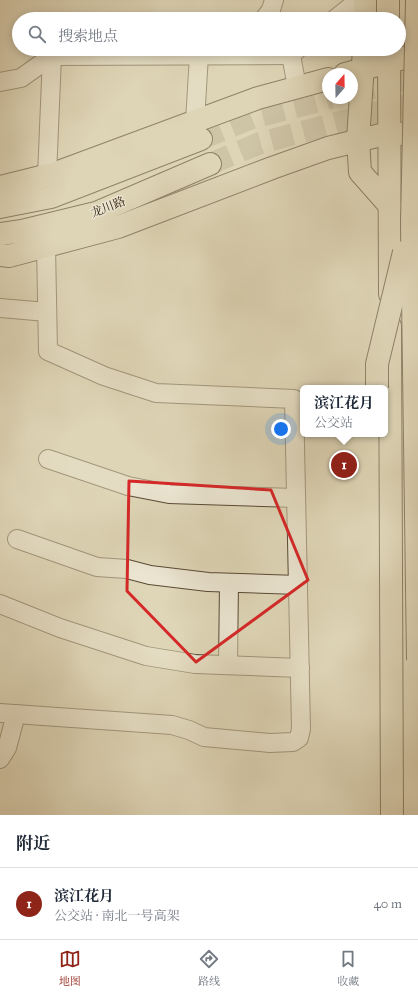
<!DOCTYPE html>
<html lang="zh">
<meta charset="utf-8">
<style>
:root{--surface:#fff;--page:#f2f2f3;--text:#1f2937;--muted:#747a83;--line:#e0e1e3;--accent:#8f2418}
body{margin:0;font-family:"IM FELL Great Primer","Noto Serif SC",serif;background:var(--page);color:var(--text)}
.compass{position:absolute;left:322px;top:68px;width:36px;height:36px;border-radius:50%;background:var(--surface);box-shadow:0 2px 10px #0003;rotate:20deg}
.you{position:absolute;left:281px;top:429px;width:14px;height:14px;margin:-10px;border:3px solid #fff;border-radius:50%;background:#1a73e8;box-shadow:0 0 0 6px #1a73e833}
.badge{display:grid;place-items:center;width:26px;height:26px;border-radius:50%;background:var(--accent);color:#fff;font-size:13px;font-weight:700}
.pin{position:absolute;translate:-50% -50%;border:2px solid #fff;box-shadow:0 1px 4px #0006}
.popup{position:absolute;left:300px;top:385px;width:88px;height:52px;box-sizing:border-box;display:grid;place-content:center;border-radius:6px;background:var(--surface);filter:drop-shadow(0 1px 3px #0005);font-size:13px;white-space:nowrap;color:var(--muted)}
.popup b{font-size:15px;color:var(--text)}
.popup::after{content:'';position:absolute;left:50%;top:100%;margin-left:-8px;border:8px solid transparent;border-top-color:var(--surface)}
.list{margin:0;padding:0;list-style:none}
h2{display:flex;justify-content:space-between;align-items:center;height:52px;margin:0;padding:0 16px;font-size:17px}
h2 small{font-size:13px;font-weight:400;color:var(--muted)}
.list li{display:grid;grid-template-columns:26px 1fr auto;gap:12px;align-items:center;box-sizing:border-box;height:72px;padding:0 16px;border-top:1px solid var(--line)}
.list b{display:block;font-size:15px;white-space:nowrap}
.list p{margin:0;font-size:13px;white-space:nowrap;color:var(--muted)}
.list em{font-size:13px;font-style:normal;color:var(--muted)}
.icon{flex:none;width:22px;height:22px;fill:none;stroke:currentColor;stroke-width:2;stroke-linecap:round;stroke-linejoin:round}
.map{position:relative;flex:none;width:418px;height:815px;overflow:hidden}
.search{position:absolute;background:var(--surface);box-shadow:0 2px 10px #0003;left:12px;right:12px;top:12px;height:44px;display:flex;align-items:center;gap:10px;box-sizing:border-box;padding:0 14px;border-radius:22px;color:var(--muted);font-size:15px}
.sheet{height:124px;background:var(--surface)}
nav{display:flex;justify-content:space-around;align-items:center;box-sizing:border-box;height:56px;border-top:1px solid var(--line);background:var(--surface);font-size:11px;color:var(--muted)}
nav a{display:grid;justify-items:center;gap:2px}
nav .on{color:var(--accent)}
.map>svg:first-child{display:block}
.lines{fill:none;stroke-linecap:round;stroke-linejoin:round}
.highway-tunnel{stroke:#bbb194;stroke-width:22;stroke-dasharray:22 11;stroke-linecap:butt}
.minor-casing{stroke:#5a4a35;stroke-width:20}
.major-casing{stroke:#2e1c0a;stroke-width:24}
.highway-casing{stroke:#2e1c0a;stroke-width:24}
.minor{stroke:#eae4d0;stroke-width:18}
.major{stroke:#ded6b7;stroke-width:22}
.highway{stroke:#ded6b7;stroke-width:22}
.highway-bridge-casing{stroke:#2e1c0a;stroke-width:24;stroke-linecap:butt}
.highway-bridge{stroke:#ded6b7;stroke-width:22}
.marked{fill:none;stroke:#d62828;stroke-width:3;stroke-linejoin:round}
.labels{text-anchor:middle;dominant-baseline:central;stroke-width:3;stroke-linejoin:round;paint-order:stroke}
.street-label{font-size:12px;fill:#2e1c0a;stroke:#eae4d0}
</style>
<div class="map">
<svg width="418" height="815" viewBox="0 0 418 815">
<rect width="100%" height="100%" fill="#ded6b7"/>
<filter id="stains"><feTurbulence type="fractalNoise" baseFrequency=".005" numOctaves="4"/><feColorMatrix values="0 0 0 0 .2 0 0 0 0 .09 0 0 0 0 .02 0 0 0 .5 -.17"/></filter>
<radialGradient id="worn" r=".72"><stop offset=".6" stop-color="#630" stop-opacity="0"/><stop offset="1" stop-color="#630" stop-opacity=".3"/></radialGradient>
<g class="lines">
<g class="highway-tunnel">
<path d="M352,93L403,80L418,79"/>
<path d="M201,139L252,118L331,98"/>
<path d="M210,164L260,143L405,105L418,104"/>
</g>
<g class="minor-casing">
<g id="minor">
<path d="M264,19L271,10L274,0"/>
<path d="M335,19L359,0"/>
<path d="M291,55L297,87"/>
<path d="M0,82L21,78L52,56L56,50"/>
<path d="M195,121L199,55"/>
<path d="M47,176L52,56L291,55L298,49"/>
<path d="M0,308L47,312"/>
<path d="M48,459L128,486L169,494L296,498"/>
<path d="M17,539L97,567L127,569L150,575L208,582L298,585"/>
<path d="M0,604L60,628L146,656L195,664L300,668"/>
<path d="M228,665L229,583"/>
<path d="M0,713L172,725L189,730L204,737L270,743L293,742L299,738L301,729L294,399L156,393L104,376L48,351L46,246"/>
<path d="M0,759L7,748L16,714"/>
</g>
</g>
<g class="major-casing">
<g id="major">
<path d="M345,74L418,54"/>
<path d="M0,187L53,174L258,98L328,79"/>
<path d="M0,255L9,256L118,227L272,168L328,148L389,133L418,135"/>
</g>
</g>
<g class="highway-casing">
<g id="highway">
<path d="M388,0V19"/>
<path d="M365,19V0"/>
<path d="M364,49L358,140L360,172L390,206"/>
<path d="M389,49L390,294"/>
<path d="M0,207L51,197L201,139"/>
<path d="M0,234L22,231L96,213L210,164"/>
<path d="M390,326L392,815"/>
</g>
</g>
<use href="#minor" class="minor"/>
<use href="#major" class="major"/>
<use href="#highway" class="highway"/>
<g class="highway-bridge-casing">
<g id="highway-bridge">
<path d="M417,0L412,222L418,660"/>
<path d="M377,388V364L404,252"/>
</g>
</g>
<use href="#highway-bridge" class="highway-bridge"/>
</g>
<path d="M0 0H418V815H0ZM129,481L271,490L308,580L196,662L127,591Z" fill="#ded6b7" fill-opacity=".55" fill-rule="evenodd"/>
<path class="marked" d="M129,481L271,490L308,580L196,662L127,591Z"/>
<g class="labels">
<g class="street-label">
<text transform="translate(108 207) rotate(-21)">龙川路</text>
</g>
</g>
<rect width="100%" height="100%" filter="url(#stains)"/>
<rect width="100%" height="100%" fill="url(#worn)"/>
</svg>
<svg class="compass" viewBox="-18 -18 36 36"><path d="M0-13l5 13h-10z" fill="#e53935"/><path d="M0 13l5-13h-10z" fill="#747a83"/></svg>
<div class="you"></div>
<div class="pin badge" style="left:344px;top:465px">1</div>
<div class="popup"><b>滨江花月</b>公交站</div>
<div class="search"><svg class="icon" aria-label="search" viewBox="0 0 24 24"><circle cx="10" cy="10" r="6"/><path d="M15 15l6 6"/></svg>搜索地点</div>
</div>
<section class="sheet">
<h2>附近<small></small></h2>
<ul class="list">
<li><span class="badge">1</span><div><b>滨江花月</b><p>公交站 · 南北一号高架</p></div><em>40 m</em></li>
</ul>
</section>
<nav>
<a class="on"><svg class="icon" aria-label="map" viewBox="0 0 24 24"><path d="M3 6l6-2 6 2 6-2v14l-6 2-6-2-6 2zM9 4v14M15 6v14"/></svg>地图</a>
<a><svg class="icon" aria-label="directions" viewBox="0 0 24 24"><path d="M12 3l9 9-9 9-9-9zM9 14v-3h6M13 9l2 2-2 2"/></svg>路线</a>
<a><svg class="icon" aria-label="saved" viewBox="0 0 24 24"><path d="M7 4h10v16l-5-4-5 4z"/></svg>收藏</a>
</nav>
